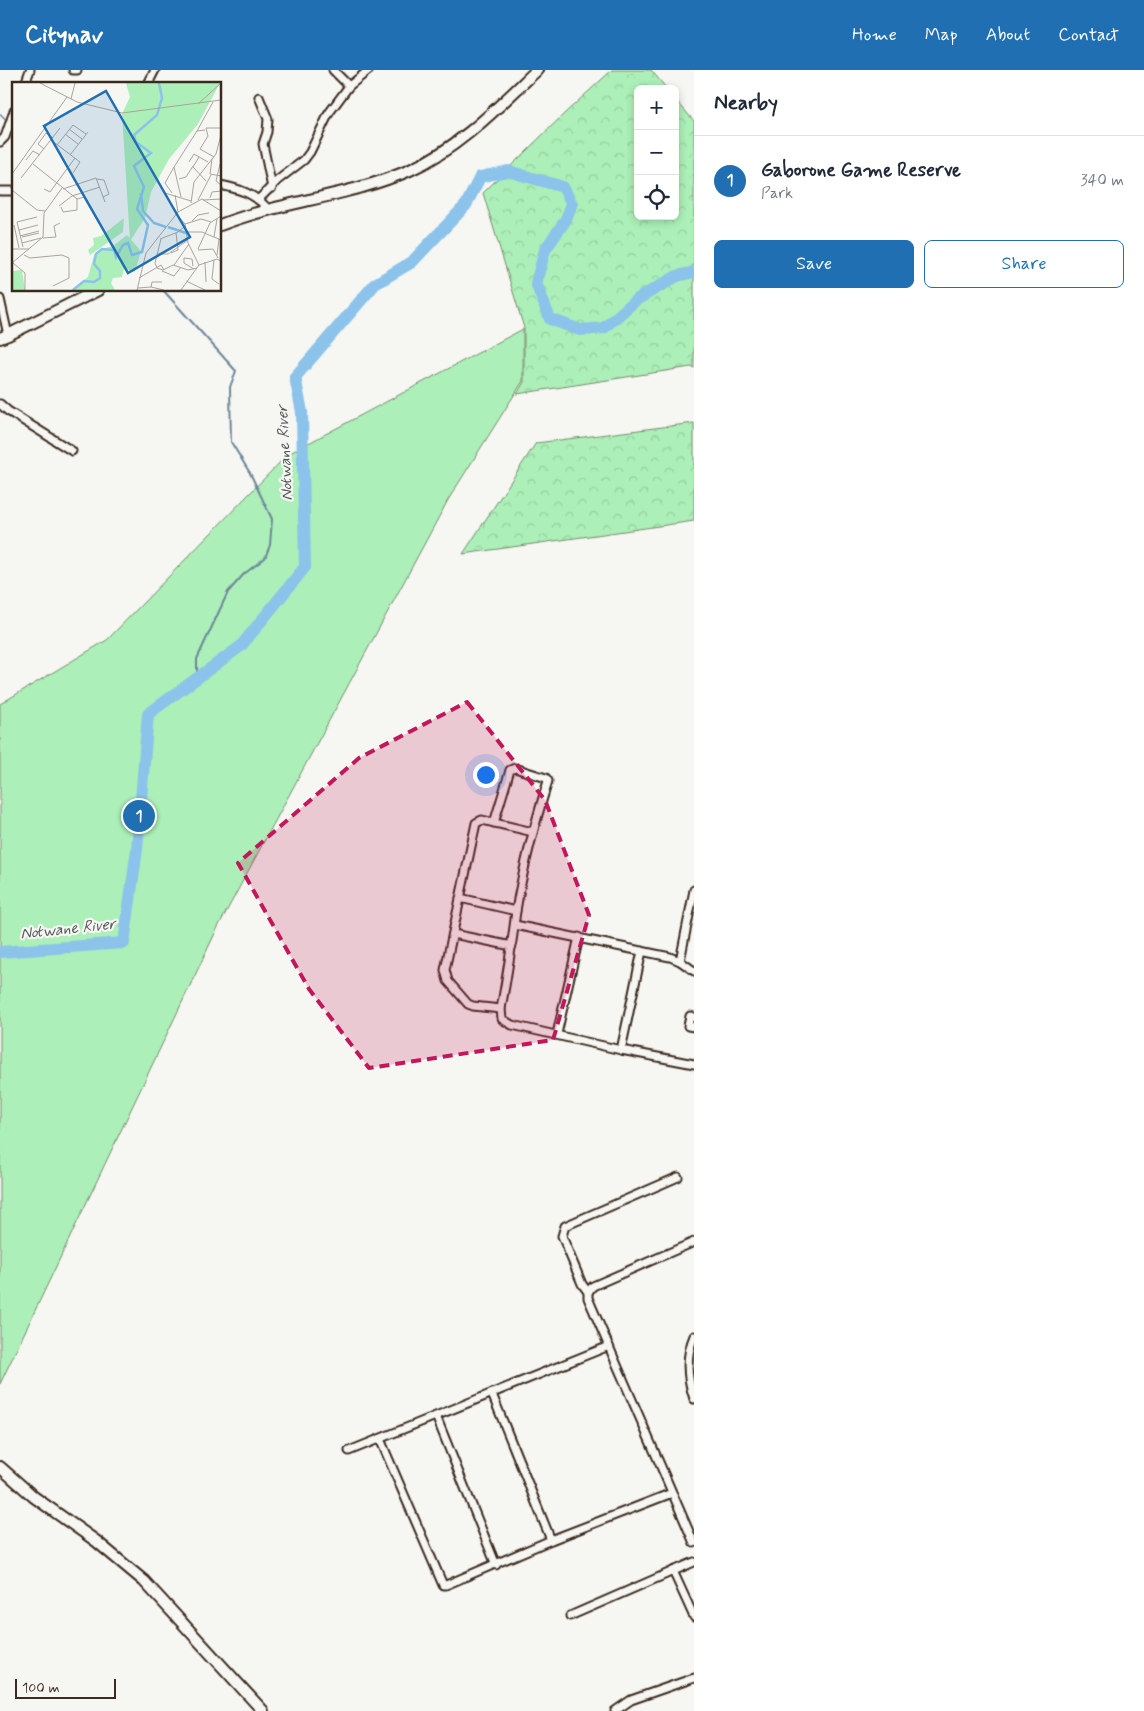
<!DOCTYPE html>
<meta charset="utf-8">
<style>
:root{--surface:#fff;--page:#f2f2f3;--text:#1f2937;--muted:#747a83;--line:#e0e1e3;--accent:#1f6fb2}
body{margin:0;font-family:Mynerve,sans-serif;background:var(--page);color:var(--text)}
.controls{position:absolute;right:15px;top:15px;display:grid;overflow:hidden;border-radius:8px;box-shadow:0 2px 8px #0003}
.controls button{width:45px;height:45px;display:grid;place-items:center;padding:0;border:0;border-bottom:1px solid var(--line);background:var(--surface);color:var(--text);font:25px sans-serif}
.scale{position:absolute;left:15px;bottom:12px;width:101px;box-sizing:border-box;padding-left:5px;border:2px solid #3b2a1e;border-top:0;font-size:14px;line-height:18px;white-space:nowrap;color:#3b2a1e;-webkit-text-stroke:4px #f6f6f2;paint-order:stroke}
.you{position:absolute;left:485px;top:704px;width:18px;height:18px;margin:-12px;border:4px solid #fff;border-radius:50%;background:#1a73e8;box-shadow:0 0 0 8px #1a73e833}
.badge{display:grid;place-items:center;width:32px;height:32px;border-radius:50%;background:var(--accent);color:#fff;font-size:16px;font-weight:700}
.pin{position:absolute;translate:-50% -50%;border:2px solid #fff;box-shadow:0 1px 5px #0006}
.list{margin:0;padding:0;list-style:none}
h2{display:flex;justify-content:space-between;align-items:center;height:65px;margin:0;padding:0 20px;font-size:21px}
h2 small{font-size:16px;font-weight:400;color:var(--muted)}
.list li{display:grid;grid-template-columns:32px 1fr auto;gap:15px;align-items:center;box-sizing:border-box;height:90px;padding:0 20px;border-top:1px solid var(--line)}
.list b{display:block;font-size:19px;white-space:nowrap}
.list p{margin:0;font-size:16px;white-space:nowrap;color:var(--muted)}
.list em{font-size:16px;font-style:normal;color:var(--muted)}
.actions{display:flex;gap:10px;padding:15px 20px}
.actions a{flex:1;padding:11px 0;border:1px solid var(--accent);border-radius:8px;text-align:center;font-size:18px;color:var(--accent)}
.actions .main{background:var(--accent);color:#fff}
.icon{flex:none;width:28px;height:28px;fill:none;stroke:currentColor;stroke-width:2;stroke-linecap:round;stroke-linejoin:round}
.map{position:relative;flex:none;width:694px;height:1641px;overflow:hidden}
header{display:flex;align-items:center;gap:30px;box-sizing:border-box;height:70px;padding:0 25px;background:var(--accent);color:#fff}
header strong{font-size:24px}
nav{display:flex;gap:28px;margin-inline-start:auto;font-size:18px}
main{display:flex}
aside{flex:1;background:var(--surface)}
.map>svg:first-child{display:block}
.forest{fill:url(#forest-crowns);stroke:#748c6b}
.park{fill:#acefb8;stroke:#748c6b}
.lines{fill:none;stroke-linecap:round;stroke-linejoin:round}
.stream{stroke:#6c8698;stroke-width:2}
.river{stroke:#8cc3ea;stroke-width:12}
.street-casing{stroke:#3b2a1e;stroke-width:11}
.secondary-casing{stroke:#3b2a1e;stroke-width:14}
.street{stroke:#f6f6f2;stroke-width:7}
.secondary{stroke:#f6f6f2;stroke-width:10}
.marked{fill:#c2185b;fill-opacity:0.2;stroke:#c2185b;stroke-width:4;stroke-dasharray:10 6;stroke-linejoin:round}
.labels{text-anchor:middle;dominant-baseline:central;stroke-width:4.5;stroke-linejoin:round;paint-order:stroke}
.water-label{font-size:16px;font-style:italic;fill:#53585b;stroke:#f6f6f2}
.inset-river{fill:none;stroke:#8cc3ea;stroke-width:2.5}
.inset-road{fill:none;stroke:#aba49d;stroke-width:1}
.view{fill:#1f6fb2;fill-opacity:0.15;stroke:#1f6fb2;stroke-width:2.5}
.inset-edge{fill:none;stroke:#3b2a1e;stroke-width:2.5}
</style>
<header>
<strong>Citynav</strong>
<nav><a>Home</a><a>Map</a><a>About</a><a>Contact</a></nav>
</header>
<main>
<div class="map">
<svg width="694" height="1641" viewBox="0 0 694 1641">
<defs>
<pattern id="forest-crowns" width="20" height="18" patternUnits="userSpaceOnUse" patternTransform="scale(1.25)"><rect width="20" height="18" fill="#acefb8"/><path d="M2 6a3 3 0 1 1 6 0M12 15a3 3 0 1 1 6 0" fill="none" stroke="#95cd9e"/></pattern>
</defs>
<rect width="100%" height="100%" fill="#f6f6f2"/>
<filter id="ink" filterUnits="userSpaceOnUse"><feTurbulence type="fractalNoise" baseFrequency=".02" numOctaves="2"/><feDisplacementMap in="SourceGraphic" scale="10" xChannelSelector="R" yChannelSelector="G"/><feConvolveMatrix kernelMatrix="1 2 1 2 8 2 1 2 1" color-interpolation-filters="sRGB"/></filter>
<g filter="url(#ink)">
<g class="forest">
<path d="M612,0H651L667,19H638V146H675V29L694,51V298L691,297L517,324L524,312V258L483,123L565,43Z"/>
<path d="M694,353V451L463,484L536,373Z"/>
</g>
<path class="park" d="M523,259V311L448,430L218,857L0,1314V634L107,570L288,384Z"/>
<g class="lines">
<g class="stream">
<path d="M0,44L5,49"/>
<path d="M13,57L14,58"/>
<path d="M163,220L236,301L230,317L231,372L250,403L272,449L270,475L265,488L244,504L228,522L197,589V608"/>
</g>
<path class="river" d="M0,882L124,873L137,779L148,644L241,576L305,497L302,342L295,307L375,214L412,192L466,135L480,107L508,101L563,117L572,134L565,151L545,180L536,213L550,249L580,260L604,258L636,230L677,206L694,202"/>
<g class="street-casing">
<g id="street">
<path d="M73,0H77"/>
<path d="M333,0L349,16"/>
<path d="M25,14L30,0"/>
<path d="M148,14L155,0"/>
<path d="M259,27L268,49L267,62L263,74L272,118"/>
<path d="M0,72L5,67L14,41"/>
<path d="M220,115C240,119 255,124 268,139"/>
<path d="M0,121H14"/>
<path d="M259,129L278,110L304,90L310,82L329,43L349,16L369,0"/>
<path d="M0,229L8,265"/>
<path d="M0,334L8,341L72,381"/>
<path d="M494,753L510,700L515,698L546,708L548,711C535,753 523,797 516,841C512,874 507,906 501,939L502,949L512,955L621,980L694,994"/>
<path d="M460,828L516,841"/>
<path d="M515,855L670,887L680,891L694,901"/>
<path d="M453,864L512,876"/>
<path d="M680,891L694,820"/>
<path d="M501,939L473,936L468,934L448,911L445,900L476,753L482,750L533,762"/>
<path d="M694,947L690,946L688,956L694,957"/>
<path d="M557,964L579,867"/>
<path d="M621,980L642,881"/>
<path d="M678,1107L565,1156L562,1166L582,1214L588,1222V1228L694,1473"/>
<path d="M588,1222L593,1216L694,1172"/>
<path d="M694,1266C685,1287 687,1308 694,1329"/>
<path d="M492,1324L551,1470"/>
<path d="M436,1346L496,1495"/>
<path d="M380,1369L443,1515H446L551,1470L672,1423"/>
<path d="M349,1381L609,1276"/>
<path d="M673,1501L694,1547"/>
<path d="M570,1546L694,1492"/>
<path d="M615,1641L631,1630L694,1608"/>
</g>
</g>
<g class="secondary-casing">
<g id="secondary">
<path d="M220,155C282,131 349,127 410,100C459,78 498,37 537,0"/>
<path d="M0,268L8,265L98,220"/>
<path d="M0,1397L34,1427L96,1471L144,1511L263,1641"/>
</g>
</g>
<use href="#street" class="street"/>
<use href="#secondary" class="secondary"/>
</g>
</g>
<path class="marked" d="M467,632L545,730L589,845L553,970L369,998L309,919L238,793L359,688Z"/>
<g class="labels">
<g class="water-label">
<text transform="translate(285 383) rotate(-93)">Notwane River</text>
<text transform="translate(68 859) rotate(-6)">Notwane River</text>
</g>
</g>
<g transform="translate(12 12)">
<rect width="209" height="209" fill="#f6f6f2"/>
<path d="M112,136L111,150L78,173L76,168L82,163L81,156L89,154ZM115,153L129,169L123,190L112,186L110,195L101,196L99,201L103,208H60L76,195L82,173L89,167L101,164Z" fill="#acefb8"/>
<path d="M114,1H208L186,42L157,77L139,110L133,136L118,159L110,32L118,15ZM10,188L13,208H1L0,189Z" fill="#acefb8"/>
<path class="inset-river" d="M129,111L131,129L142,141L154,145M156,145L174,151M61,208L72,199L82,200L88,196V189L82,182L84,172L90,167L102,168L104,175L111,163L116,161L120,173L130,170L136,143L125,127L132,105L122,84L139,71L124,60L122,53L145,33L150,16L147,1"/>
<path class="inset-road" d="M28,1L65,20L110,31L209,18M59,17L63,1M186,22L209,1M57,47L70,57M185,49L201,20M53,52L66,62M39,58L68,80L61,91M45,63L61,43L74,52M32,67L26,62L34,51L41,56M58,73L76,50M187,75L181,85L194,99M202,75L188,67L196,54L194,46H209M200,77L198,92L209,94M14,78L21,69L28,73M177,80L182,72L196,80M21,82L65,117L73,115M208,82L204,99L209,103M0,92L55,15M9,96L48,46M85,97L92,98L97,112L91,115M167,97L174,95L181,84M32,107L38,110L63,76M51,107L84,96L93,120M0,108L25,128L33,129M153,111L179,119M160,111L153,101L162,85M163,113L166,130M169,115L162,85L185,49L193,48M198,116L200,110L209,109M186,118L199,93M191,118L209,117M179,121L182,100L204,72L209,53M47,124L60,114L88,105M49,125L51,130L65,128V117M164,132L173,142L176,161L187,183M180,139L186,133L197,131M173,142L189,137L199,140M2,143L7,166M7,148L26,143M175,150H190L209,158M8,154L27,149M10,155L27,151M202,155L205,137M31,156L44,155L42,144L48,141M148,157L166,150L173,144M149,157L143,181L145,186L151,188L161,183L176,188L185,186M10,161L29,156M11,165L5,140L25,135M0,167H17M186,167L198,141L209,134M186,168L201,167L206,176M159,171L166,168L164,151M146,172H156L176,158M12,173L18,176L50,173L57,176V196L41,204M205,173L207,157M202,178L200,197L207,202M193,180L194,200M0,181L31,155L32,131L50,106M1,181L13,191V208M162,183L177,162M181,184L180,177L172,176V181L182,187M150,189L162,194L169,185M127,196L149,183L152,188M174,199L193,208M139,205L140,200H150M126,206L139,205L152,208M125,208L134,171L166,130L190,117L209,129M169,208L187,183L205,177L209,179"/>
<path class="view" d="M94,9L178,155L116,191L32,44Z"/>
<rect width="209" height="209" class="inset-edge"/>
</g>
</svg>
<div class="controls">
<button>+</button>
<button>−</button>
<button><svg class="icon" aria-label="locate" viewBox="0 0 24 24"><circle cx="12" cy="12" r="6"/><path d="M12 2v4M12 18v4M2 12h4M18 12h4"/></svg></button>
</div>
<div class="scale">100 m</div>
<div class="you"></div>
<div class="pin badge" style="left:139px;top:746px">1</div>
</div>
<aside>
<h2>Nearby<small></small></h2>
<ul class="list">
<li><span class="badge">1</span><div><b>Gaborone Game Reserve</b><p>Park</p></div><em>340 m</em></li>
</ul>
<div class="actions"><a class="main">Save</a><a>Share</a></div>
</aside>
</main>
